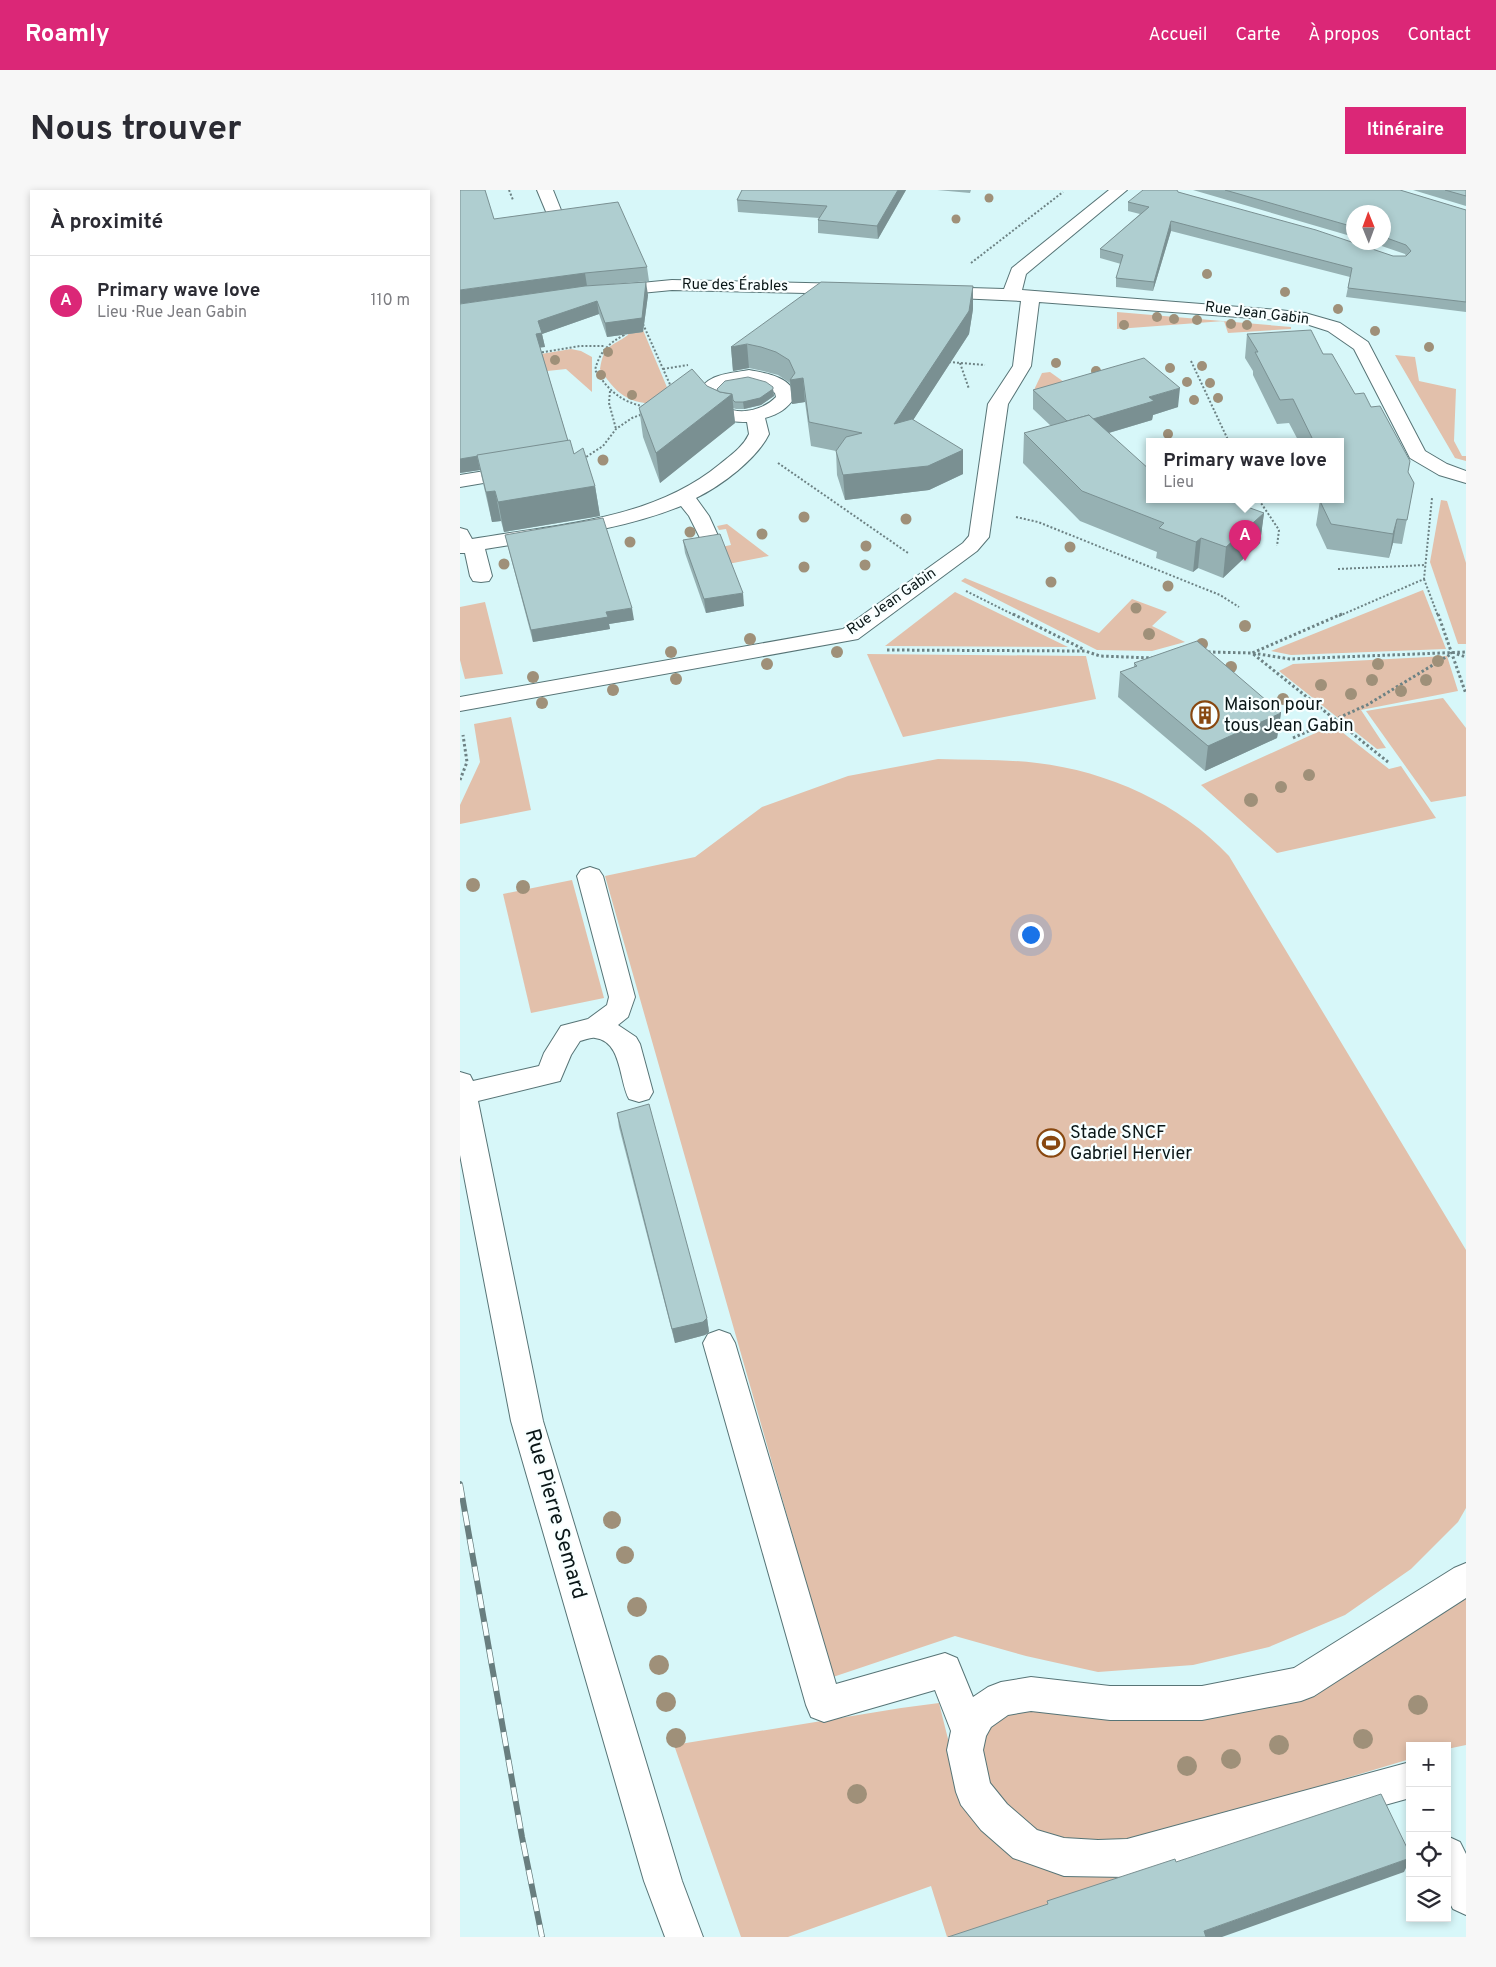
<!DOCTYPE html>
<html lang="fr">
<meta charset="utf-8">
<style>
:root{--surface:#fff;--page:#f7f7f7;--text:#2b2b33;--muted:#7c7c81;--line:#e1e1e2;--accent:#db2777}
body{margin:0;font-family:Overpass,sans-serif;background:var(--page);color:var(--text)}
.controls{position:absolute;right:15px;bottom:15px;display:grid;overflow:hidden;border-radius:0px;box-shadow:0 2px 8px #0003}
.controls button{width:45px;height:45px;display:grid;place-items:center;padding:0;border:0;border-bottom:1px solid var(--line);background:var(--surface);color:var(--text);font:25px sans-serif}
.compass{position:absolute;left:886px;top:15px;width:45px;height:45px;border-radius:50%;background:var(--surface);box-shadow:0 2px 8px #0003;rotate:359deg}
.you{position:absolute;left:570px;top:744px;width:18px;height:18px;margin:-12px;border:4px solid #fff;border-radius:50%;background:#1a73e8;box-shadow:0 0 0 8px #1a73e833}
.badge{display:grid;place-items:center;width:32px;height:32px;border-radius:50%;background:var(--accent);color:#fff;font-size:16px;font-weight:700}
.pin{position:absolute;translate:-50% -41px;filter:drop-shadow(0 1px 2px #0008)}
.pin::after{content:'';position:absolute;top:26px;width:18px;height:15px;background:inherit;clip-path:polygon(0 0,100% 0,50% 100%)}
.popup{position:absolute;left:686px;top:248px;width:198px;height:65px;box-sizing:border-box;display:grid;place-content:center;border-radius:0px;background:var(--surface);filter:drop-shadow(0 1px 4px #0005);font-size:16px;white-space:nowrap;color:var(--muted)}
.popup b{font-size:19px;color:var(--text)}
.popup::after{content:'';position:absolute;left:50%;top:100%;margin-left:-10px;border:10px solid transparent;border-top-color:var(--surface)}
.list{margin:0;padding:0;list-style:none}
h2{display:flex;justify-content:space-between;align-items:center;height:65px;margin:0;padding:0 20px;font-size:21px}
h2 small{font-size:16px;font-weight:400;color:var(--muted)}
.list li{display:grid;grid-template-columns:32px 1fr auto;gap:15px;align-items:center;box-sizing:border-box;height:90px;padding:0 20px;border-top:1px solid var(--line)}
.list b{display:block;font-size:19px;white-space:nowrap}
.list p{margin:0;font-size:16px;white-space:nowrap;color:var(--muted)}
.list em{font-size:16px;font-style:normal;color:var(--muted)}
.icon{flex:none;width:28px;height:28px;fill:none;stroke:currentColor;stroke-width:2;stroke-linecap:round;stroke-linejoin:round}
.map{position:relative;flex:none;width:1006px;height:1747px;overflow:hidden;border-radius:0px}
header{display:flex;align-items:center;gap:30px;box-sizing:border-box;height:70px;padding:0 25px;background:var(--accent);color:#fff}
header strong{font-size:24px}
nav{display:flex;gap:28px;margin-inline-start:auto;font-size:18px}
.intro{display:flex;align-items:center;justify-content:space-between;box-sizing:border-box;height:120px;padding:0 30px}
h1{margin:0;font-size:35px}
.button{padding:12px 22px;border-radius:0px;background:var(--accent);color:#fff;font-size:18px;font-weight:700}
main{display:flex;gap:30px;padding:0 30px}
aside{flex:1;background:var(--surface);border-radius:0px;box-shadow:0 2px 8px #0003}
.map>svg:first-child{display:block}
.green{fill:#e2c0ab}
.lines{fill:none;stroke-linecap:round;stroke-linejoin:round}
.minor-casing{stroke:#577476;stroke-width:2}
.path-far1{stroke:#6d8284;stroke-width:2;stroke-dasharray:2 2;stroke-linecap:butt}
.path{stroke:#6d8284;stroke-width:3;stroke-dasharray:2.5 2.5;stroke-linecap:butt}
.minor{fill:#fff;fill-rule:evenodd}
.rail-casing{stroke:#687e7f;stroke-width:6}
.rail{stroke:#f8ffff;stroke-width:4.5;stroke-dasharray:14;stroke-linecap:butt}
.tree{fill:#9f9079}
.wall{fill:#96b1b3}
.shaded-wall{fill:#7a9092}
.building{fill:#afced0;stroke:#7a9092}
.labels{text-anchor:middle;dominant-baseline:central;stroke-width:4.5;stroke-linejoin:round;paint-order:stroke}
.far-street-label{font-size:15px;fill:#0a1617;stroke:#f8ffff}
.poi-label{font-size:18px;fill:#0a1617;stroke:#f8ffff;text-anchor:start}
.near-street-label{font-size:21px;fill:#0a1617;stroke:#f8ffff}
</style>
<header>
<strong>Roamly</strong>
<nav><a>Accueil</a><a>Carte</a><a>À propos</a><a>Contact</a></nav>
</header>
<div class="intro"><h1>Nous trouver</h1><a class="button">Itinéraire</a></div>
<main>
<aside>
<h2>À proximité<small></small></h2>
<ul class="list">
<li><span class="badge">A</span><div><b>Primary wave love</b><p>Lieu · Rue Jean Gabin</p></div><em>110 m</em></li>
</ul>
</aside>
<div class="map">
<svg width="1006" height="1747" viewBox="0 0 1006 1747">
<rect width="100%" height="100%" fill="#d7f7f9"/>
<g class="green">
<path d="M175,121L214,214C176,215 161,212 140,179C144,154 150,158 168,145L171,122Z"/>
<path d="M657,122L831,137V139L768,143L764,131L657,139Z"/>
<path d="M111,159L121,161L132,167V202L106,179L15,189L63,167Z"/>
<path d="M935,165L955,167L959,191L996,199L994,251L1002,266H1006V271L995,268Z"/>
<path d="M590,182L604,192L573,202L582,183Z"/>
<path d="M981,310L987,311L1006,373V454H998L970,372Z"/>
<path d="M267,334L309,366L268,374L261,357L271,355L266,339L259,340L257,336Z"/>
<path d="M505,388L639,443L672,409L707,422L692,436L725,452L692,461L637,460L501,391Z"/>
<path d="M963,400L986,459L831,465L811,461Z"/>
<path d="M495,402L608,457L425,456Z"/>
<path d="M25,412L43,484L5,489L0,470V417Z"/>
<path d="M407,464L626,466L636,509L443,547Z"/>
<path d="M987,466L998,501L901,520L926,558L917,559L819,481L833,474Z"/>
<path d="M983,508L1006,538V606L971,612L906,521Z"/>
<path d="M51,527L71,620L0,634V615L20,572L14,534Z"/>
<path d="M873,535L929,579L941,576L976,628L817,663L741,595Z"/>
<path d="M478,569C511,570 545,569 577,573C647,581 721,614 769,666L1006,1060V1318L998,1332L951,1379L885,1425L809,1457L733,1475L638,1482L566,1466L495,1446L373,1487L145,686L235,667L302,617L388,586Z"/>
<path d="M112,690L144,808L71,823L43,704Z"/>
<path d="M1006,1406V1555L987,1559V1556H950V1569L667,1654L607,1653L566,1636L537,1607L520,1577V1541L546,1517L733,1528Z"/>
<path d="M479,1513L504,1613L587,1676L911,1612L532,1747H487L471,1696L328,1747H281L214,1555L441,1518Z"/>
</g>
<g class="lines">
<g class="minor-casing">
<g id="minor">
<path d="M77,0H93L101,20L99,24H87Z"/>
<path d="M649,0H667L566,84L562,100L819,120L845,123L880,133L908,152L965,261L987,274L1006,281V293L979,285L950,268L894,159L868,141L843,133L819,130L579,112L571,176L548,214L529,347L517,361L398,449L0,521V507L383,439L503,353L509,346L528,214L553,176L561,111L475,107L469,106L466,102L469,98L475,97L544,99L552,78Z"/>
<path d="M212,90L389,94L395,95L398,99L395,103L389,104L212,100L150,106L144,105L141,101L144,97L150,96Z"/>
<path d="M289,180C305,183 333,187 335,207C327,219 319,224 305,228L309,244C297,269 261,296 236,308L249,326L259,348L256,352L249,354L242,352L229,326L221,316C159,341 91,348 25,359L32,386L29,391L21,392L13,391L10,386L5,363H0V338L7,340L12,349C97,334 191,331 260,274C271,265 283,257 289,244L287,232C265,232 246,227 236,206C247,183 267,184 289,180ZM289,192L307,197L315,203L316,207C301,223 266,229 255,206C261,194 277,194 289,192Z"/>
<path d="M57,276L64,278L67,282L64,286L0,297V285Z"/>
<path d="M130,677L139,680L143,686L175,807L168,827L158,835L176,847L180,854L193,902L189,909L179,912L169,909C159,891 162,851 135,848C131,847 125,850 120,851L111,865L100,891L18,911L83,1231L222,1691L243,1747H205L184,1691L51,1231L0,965V882L10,885L13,891L79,876L84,863L101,836L128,829L147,815L149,807L117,686L121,680Z"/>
<path d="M259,1140L270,1144L275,1153L376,1494L485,1463L497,1468L513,1507L528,1497L541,1492L571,1487L650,1496H742L834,1478L994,1378L1006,1373V1408L854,1506L841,1511L742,1530H650L571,1521L548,1525L531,1537L526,1546L523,1560L530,1593L547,1614L577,1640L604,1648L638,1650L667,1649L950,1572V1608L667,1687L604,1686L553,1668L521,1640L501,1615L496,1602L487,1560L491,1541L475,1500L364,1532L351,1527L346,1515L243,1153L248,1144Z"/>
<path d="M987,1646L1000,1652L1006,1664V1725L993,1719L987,1708Z"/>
</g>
</g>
<g class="path-far1">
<path d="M49,0L53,10"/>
<path d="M511,73L603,2"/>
<path d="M183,134L212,199"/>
<path d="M165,141L164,145C148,154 140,161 135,180C149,201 161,212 186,217"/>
<path d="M78,163L120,156H144"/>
<path d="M731,171L769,252"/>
<path d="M489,172L525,175"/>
<path d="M500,173L509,199"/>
<path d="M203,179L228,175"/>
<path d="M150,201L149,213L156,239"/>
<path d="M123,269L143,256L156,239L172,228L183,224"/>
<path d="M318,273L448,363"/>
<path d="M799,310L819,340L817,356"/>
<path d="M556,327L578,332L760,405L779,417"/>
<path d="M878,379L966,375"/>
<path d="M964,389L978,426"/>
<path d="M506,401L556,426"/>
<path d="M879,426L964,389L972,308"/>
</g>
<g class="path">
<path d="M553,424L623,459"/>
<path d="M882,424L792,463L928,572"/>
<path d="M978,424L1006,504"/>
<path d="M427,460L625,461L640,466L692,468"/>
<path d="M748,462L792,463L830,469L1006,462"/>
<path d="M997,464L1006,467"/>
<path d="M833,548L907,515L991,464"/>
<path d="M0,590L7,572L3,545"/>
</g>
<use href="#minor" class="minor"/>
<g class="rail-casing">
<path id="rail" d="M0,1294L62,1647L82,1747"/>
</g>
<use href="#rail" class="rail"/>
</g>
<g class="tree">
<circle cx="529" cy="8" r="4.5"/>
<circle cx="496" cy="29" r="4.5"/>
<circle cx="747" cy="84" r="5"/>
<circle cx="825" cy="102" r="5"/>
<circle cx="878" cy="119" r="5"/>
<circle cx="697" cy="127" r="5"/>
<circle cx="714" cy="129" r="5"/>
<circle cx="737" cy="130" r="5"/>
<circle cx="771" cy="134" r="5"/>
<circle cx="664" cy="135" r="5"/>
<circle cx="787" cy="135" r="5"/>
<circle cx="915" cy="141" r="5"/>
<circle cx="969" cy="157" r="5"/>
<circle cx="148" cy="162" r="5"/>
<circle cx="95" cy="170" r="5"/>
<circle cx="596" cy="173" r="5"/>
<circle cx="742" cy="176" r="5"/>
<circle cx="710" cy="178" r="5"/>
<circle cx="636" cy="181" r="5"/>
<circle cx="141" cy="185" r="5"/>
<circle cx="727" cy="192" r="5"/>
<circle cx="750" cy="193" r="5"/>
<circle cx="172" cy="205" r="5"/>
<circle cx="758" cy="208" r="5"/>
<circle cx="734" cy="210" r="5"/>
<circle cx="708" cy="244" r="5"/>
<circle cx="143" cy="270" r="5.5"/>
<circle cx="344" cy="327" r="5.5"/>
<circle cx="446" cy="329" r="5.5"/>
<circle cx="230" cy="342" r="5.5"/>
<circle cx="302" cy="344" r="5.5"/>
<circle cx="170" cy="352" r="5.5"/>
<circle cx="406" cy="356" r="5.5"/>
<circle cx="610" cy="357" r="5.5"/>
<circle cx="44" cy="374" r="5.5"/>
<circle cx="405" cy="375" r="5.5"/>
<circle cx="344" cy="377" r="5.5"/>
<circle cx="591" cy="392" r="5.5"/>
<circle cx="708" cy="396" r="5.5"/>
<circle cx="676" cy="418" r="5.5"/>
<circle cx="785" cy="436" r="6"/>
<circle cx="689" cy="444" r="6"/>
<circle cx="290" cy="449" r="6"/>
<circle cx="742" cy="454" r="6"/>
<circle cx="211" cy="462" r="6"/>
<circle cx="377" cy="462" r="6"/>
<circle cx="978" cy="471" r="6"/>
<circle cx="307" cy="474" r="6"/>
<circle cx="918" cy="474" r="6"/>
<circle cx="771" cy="477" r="6"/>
<circle cx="73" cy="487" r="6"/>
<circle cx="216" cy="489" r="6"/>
<circle cx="912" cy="490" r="6"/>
<circle cx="966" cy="490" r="6"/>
<circle cx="861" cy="495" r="6"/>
<circle cx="153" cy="500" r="6"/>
<circle cx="941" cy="501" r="6"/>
<circle cx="891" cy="504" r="6"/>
<circle cx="823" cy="509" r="6"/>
<circle cx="82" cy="513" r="6"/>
<circle cx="849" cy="585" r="6"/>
<circle cx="821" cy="597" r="6"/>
<circle cx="791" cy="610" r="7"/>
<circle cx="13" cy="695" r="7"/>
<circle cx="63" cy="697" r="7"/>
<circle cx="152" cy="1330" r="9"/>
<circle cx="165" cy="1365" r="9"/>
<circle cx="177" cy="1417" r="10"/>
<circle cx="199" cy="1475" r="10"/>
<circle cx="206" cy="1512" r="10"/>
<circle cx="958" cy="1515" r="10"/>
<circle cx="216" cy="1548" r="10"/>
<circle cx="903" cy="1549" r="10"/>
<circle cx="819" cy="1555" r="10"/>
<circle cx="771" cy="1569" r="10"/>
<circle cx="727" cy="1576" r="10"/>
<circle cx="397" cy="1604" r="10"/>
</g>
<g class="wall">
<path d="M282,0H446L418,49L358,43V30L359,28L278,22L277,10Z"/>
<path d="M477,0H511L510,3Z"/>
<path d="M733,0H940L1006,20V122L886,107L890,87L711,41L693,101L656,97V88L661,74L640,68V59L680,24L668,21V12L718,2L933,66H946L945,64L910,52H924V22H894V47Z"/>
<path d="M953,0H1006V16Z"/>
<path d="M34,29L187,77L189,91L130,96L188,105L183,142L147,147L139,124L82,144L85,157H80L108,251L114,264L135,296L140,326L44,342L41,331L32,332L20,280L0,283Z"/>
<path d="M513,119L509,144L453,230L503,284L469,300L385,310L377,285L376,261L351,256L345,212L332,214L330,193L318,185L303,181L289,178L273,181L271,157Z"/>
<path d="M787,144L863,164L895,204L911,217L954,293L942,354L933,353L929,368L867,359L856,335L860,310L880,252H839L829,233L817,234L793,185V181L785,168Z"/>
<path d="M247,196L257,200V199H313L314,206L301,215L284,219H276L273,218L275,233L200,293L183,247L179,218Z"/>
<path d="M573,200L718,217L693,225L692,230L649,243L690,310L804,323L800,353L763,388L738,378L733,382L696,368L697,362L620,331L563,273L564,243L591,236L573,219Z"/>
<path d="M45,345L174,430L149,434L150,439L73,452L48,357Z"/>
<path d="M223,350L284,416L246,423L225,363Z"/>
<path d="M674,473L821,523L817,548L745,581L658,507L660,482L674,477Z"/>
<path d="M157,923L247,1128L249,1142L245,1145L215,1153L159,937Z"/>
</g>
<g class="shaded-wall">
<path d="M438,0H446L418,49L417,36Z"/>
<path d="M711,31V41L693,101L694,92Z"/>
<path d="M125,83L127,96L0,114V100Z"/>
<path d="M186,92L188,105L183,142L147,147L145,133Z"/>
<path d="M513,96V119L509,144L435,258L434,234Z"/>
<path d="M137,111L139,124L82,144L85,157L78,158L76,144L78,131Z"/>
<path d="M287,154L289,178L273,181L271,157Z"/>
<path d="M343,188L345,212L332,214L330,190Z"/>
<path d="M720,198L718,217L693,225L692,230L611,254L612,235L689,207Z"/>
<path d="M313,199L314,206L301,215L284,219L283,212Z"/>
<path d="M272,204L275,233L200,293L196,263Z"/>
<path d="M503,260V284L469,300L385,310L383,285Z"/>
<path d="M17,266L20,280L0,283V269Z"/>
<path d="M135,296L140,326L44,342L38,312Z"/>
<path d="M35,301L41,331L32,332L26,302Z"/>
<path d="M804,323L800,353L763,388L766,357Z"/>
<path d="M937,329L933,353L929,368L933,344Z"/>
<path d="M741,348L738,378L733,382L736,352Z"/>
<path d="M283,403L284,416L246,423L244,409Z"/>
<path d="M172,418L174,430L149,434L150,439L73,452L71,440L146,422Z"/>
<path d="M821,523L817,548L745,581L748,556Z"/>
<path d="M247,1128L249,1142L245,1145L215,1153L212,1139Z"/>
<path d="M950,1668V1670L944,1682L762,1747H742L744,1741Z"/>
</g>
<g class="building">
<path d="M0,0H25L34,29L158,12L187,77L125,83L0,100Z"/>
<path d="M282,0H438L417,36L358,30L367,16L277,10Z"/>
<path d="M683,0H717L718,2L856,40L933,66H946L951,61L946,55L924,47V22H894V37L765,0H940L1006,20V112L888,98L892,78L711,31L694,92L656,88L663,65L640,59L689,17L668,12Z"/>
<path d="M985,0H1006V6Z"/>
<path d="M186,92L182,128L145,133L137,111L78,131L82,143L76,144L108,251L0,269V114L125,96Z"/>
<path d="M361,92L513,96L509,121L434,234L452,229L503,260L468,276L383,285L376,261L386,247L402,243L349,232L343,188L330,190L335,183L329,170L316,162L301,157L287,154L271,157Z"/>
<path d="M851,140L863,164H872L895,204L904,203L911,217L920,216L950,271L948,282L954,293L947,330L937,329L933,344L871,334L860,311V310H880V252H854L833,209L820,210L795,162H798L787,144Z"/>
<path d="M684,168L720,198L689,207L694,211L633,229L629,225L607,231L573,200Z"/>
<path d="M232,179L247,196L260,202L272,204L196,263L179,218Z"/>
<path d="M288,187L306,192L313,197V199L300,208L283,212H275L273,210L272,204L260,202L258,201L257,199L265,191Z"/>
<path d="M629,225L690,280V310H768L804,323L766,357L741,348L736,352L699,338L704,333L622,301L564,243Z"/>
<path d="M110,250L114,264L123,258L135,296L38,312L35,301L26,302L17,265Z"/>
<path d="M143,328L172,418L146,422L148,427L71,440L45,345Z"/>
<path d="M260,344L283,403L244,409L223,350Z"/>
<path d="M737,451L821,523L748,556L660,482L677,476L674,473Z"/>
<path d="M189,914L247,1128L243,1132L212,1139L157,923Z"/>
<path d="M921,1604L950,1664V1668L744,1741L746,1747H488L588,1714L587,1711L715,1669L716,1672Z"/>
</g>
<defs>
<g id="building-ring" transform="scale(1.4375)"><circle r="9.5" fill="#f8ffff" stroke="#884810" stroke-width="1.5"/><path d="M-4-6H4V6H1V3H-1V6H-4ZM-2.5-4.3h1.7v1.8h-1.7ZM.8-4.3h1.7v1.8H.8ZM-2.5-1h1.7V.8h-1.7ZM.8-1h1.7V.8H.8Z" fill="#884810"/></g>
<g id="stadium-ring" transform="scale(1.4375)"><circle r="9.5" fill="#f8ffff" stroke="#884810" stroke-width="1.5"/><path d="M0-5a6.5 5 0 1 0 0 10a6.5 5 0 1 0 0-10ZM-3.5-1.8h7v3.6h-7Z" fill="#884810"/></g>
</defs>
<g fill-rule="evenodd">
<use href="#building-ring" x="745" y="525"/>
<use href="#stadium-ring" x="591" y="953"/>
</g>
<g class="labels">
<g class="far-street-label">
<text transform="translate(275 96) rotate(1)">Rue des Érables</text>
<text transform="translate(797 124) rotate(7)">Rue Jean Gabin</text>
<text transform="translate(432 412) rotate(-35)">Rue Jean Gabin</text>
</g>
<g class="poi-label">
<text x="764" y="515">Maison pour<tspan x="764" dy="21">tous Jean Gabin</tspan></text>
<text x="610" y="943">Stade SNCF<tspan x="610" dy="21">Gabriel Hervier</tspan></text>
</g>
<g class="near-street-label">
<text transform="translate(95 1324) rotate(74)">Rue Pierre Semard</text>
</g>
</g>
</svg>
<div class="controls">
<button>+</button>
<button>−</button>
<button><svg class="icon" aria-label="locate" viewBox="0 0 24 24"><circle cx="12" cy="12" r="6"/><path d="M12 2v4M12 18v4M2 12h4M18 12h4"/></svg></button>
<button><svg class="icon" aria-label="layers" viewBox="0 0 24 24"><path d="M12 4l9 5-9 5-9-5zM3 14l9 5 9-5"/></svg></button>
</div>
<svg class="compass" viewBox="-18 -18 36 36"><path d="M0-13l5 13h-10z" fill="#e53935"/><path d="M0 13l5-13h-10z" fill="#7c7c81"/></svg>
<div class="you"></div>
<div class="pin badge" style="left:785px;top:371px">A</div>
<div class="popup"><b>Primary wave love</b>Lieu</div>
</div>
</main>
